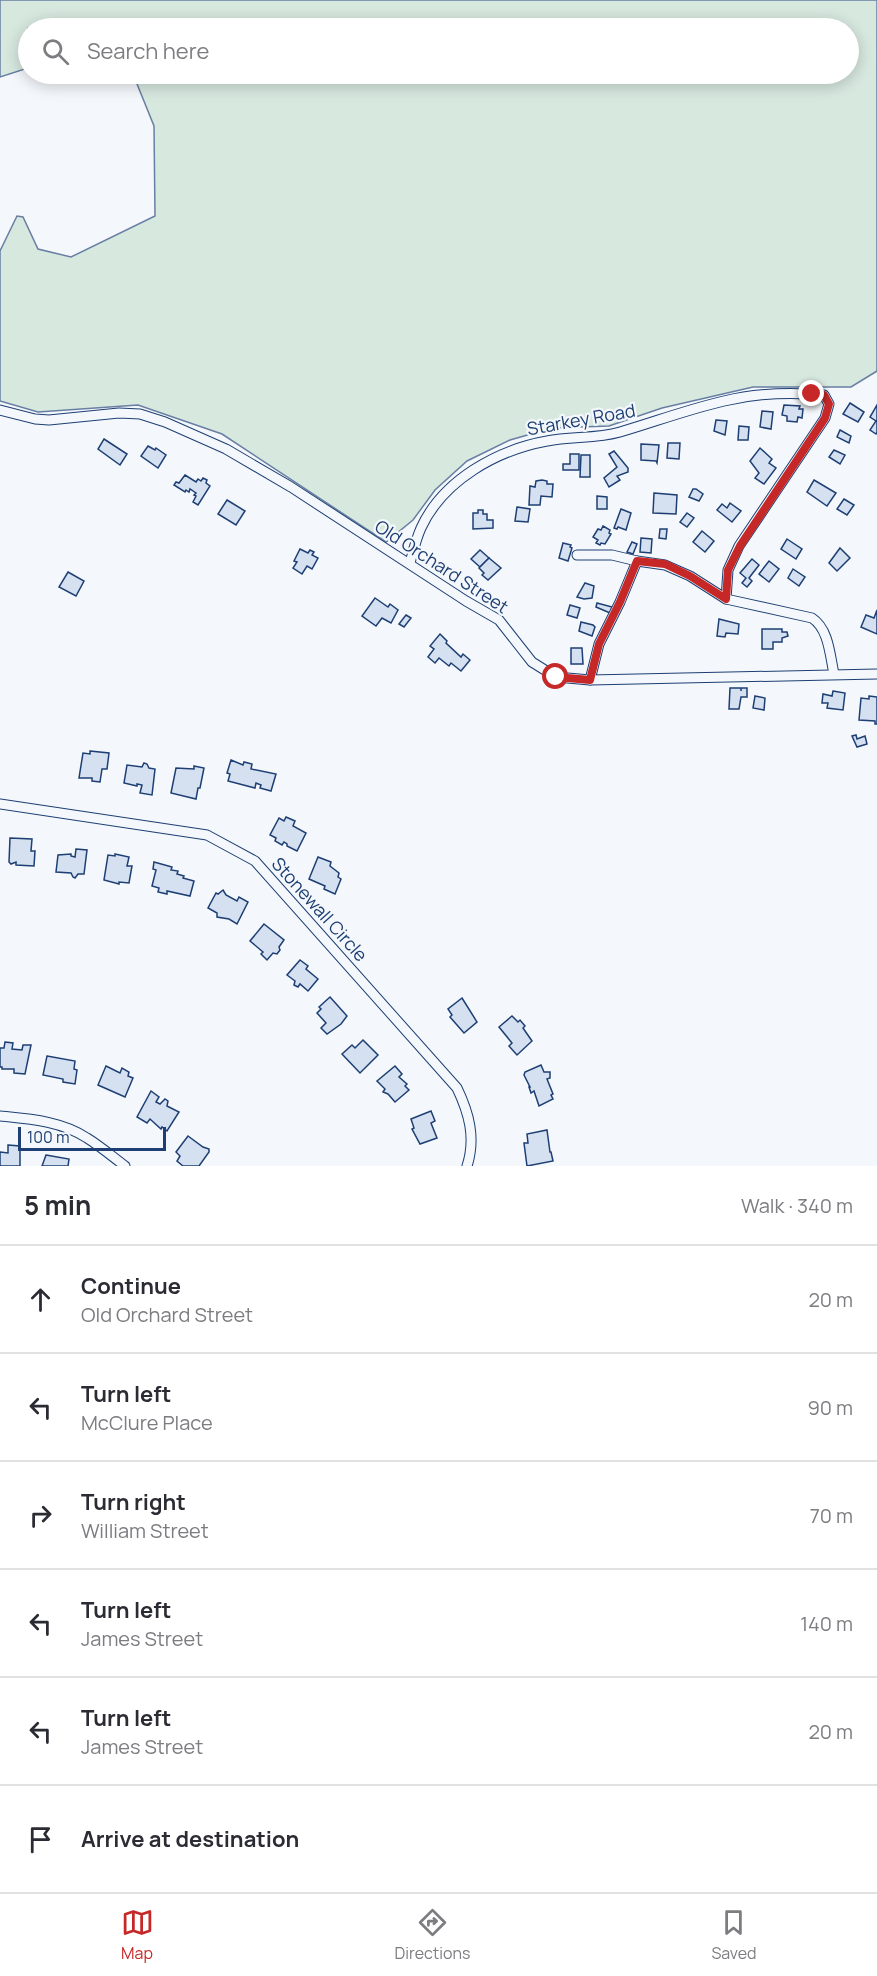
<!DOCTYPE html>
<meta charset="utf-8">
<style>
:root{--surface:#fff;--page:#f7f7f7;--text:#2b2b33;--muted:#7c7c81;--line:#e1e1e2;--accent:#c62828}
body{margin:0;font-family:Manrope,sans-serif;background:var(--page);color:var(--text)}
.scale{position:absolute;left:18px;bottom:15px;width:148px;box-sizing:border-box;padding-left:6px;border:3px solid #1d3f73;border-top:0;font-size:16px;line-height:21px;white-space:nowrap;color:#1d3f73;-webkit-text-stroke:4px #f4f7fb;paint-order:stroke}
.stop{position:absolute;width:18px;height:18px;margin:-14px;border:4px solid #c62828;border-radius:50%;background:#fff}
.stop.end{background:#c62828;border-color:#fff;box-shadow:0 2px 6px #0008}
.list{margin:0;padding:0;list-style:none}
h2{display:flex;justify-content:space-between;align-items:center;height:78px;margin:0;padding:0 24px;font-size:26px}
h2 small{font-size:20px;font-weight:400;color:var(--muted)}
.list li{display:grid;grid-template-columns:39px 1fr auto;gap:18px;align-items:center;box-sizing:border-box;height:108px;padding:0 24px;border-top:2px solid var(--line)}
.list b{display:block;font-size:22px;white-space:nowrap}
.list p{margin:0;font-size:20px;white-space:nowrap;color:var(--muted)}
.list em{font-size:20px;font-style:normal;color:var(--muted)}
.icon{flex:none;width:33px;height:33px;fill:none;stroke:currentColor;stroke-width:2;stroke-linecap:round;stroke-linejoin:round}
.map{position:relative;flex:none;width:877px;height:1166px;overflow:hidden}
.search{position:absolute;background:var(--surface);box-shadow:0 3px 15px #0003;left:18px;right:18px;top:18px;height:66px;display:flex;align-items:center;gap:15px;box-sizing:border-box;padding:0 21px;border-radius:33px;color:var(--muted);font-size:22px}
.sheet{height:726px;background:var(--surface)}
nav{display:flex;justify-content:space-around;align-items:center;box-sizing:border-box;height:84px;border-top:2px solid var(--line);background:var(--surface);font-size:16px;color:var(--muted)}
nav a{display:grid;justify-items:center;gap:3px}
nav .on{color:var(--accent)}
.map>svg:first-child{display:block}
.green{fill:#d7e8df;stroke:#687fa3;stroke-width:1.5}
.building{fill:#d5e0f0;stroke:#1d3f73;stroke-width:1.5}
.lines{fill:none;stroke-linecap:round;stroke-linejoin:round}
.street-casing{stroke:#1d3f73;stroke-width:11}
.street{stroke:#f4f7fb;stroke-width:9}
.route{stroke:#c62828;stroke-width:8}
.labels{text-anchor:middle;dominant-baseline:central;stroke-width:4.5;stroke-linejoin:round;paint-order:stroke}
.street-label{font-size:18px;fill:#1d3f73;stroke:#f4f7fb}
</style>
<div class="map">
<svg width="877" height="1166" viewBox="0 0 877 1166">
<rect width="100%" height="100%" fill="#f4f7fb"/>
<path class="green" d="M0,0H877V371L851,387H753L662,408L609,426L552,428L510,440L467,461L435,490L413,520L386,542L222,434L138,405L38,412L0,401V251L17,216L23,217L38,249L71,257L155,216L154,126L133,74H848V28H28V68L0,77Z"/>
<g class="building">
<path d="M850,403L864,412L858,422L843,414Z"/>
<path d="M784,405L800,406L799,409H803L802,418L798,417L797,422L787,421V416L782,415Z"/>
<path d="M877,405V432L876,434L870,430L876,421L870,417Z"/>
<path d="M762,411L773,412L771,429L760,427Z"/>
<path d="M716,420L727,421L725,435L714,431Z"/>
<path d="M739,426L749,427L748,440H738Z"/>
<path d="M840,430L851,436L849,443L837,437Z"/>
<path d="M104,439L127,454L120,465L98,449Z"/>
<path d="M668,443H680L679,459L667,458Z"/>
<path d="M641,444L659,445L657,463L656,461L641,460Z"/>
<path d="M148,446L155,450L156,448L166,455L158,468L141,456Z"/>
<path d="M760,448L772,459L769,463L776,468L764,484L755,478L759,473L750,461Z"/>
<path d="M834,450L845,455L840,464L829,457Z"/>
<path d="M614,451L628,468V472L617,476L620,480L609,487L604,478L617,467L609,454Z"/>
<path d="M570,454H579V470H563V464H570Z"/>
<path d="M581,455H590V477H580Z"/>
<path d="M185,475L196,482L198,479L201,481L203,478L207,480L206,483L210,486L198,505L193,502L196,496L194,495L196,493L190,489L189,492L186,490L185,492L174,485L176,482L179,483Z"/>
<path d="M542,480L547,481V484H553L552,497L541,496L540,505H529L530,486L535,487L536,481Z"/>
<path d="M814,480L836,493L827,506L807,492Z"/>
<path d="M693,489H696L703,494L699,501L689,497Z"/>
<path d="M654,493L677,495L676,514L653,513Z"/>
<path d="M597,496L607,497V509H597Z"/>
<path d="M844,499L854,505L847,515L837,509Z"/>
<path d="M227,500L245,511L236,525L218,514Z"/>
<path d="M730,503L741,511L732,522L717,510L722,504L727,508Z"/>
<path d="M517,507L530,509L528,522L515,521Z"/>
<path d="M621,509L631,513L626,530L618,527L617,529L614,528Z"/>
<path d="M478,510H483V514H487V520H493V528L473,529V513H478Z"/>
<path d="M687,513L694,518L687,527L680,522Z"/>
<path d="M603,526L610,530L609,533L611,534L605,544L601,543L600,545L596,543L598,540L593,537L598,529L601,530Z"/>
<path d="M660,529H667L666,539L659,538Z"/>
<path d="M702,531L714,541L705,552L693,542Z"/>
<path d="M641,538L652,539L651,553L640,552Z"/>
<path d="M787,539L802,549L796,559L781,549Z"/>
<path d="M632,542L637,544L633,554L627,552Z"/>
<path d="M563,543L571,545L570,547L572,548L568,561L559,558Z"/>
<path d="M840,548L850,558L837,571L829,563Z"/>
<path d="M300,549L308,553L310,550L314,552L312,555L318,558L312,569L307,566L302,574L293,568L297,562L294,561Z"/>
<path d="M480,550L489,558L480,567L471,559Z"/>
<path d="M489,558L501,568L488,580L482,575L484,573L479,568Z"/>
<path d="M752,559L759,565L749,578L752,581L747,587L742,583L746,578L740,573Z"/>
<path d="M769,561L779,569L769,582L759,574Z"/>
<path d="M793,569L805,577L799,586L788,578Z"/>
<path d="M68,572L84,581L76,596L59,587Z"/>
<path d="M585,583L594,586L592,598L584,599L577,597Z"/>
<path d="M375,598L388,607L390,604L398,610L391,623L382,618L376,626L362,616Z"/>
<path d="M597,603L612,607L610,613L596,607Z"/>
<path d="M570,605L580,608L577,618L567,615Z"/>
<path d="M877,610V634L861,627L866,615L874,618Z"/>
<path d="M406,615L411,618L404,627L399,624Z"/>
<path d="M719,619L739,624L738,634L726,633L725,637L717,636Z"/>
<path d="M581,622L593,625L595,627L592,636L579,631Z"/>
<path d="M762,629H782V632H787L788,636L782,638V642H773V649H762Z"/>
<path d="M440,634L447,641L446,643L461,657L463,654L470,660L461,671L451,663L449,666L439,658L435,663L428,657L434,649L430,646Z"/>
<path d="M571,648H582L583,664H571Z"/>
<path d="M730,688H741V691V688H747V697H741L739,709H729Z"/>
<path d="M833,691L845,693L843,710L827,708L828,703H822L823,694L832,696Z"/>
<path d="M755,696L765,698L764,710L753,708Z"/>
<path d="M869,696L877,697V724H875V721L859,720L861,698L869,699Z"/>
<path d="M856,735L857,739L865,736L867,744L857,747L852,736Z"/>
<path d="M90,751L109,753L107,769H102L100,782L92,781V778H79L83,753L90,754Z"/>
<path d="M231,760L243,765L244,762L252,764L251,769L276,774L271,791L260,788L261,785L256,783L255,788L228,781L230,774L227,773Z"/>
<path d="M144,763L147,764L149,768L155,769L152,795L140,793L142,785L137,784V786L124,783L127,765L142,767Z"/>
<path d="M194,766L204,768L200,788H198L196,799L171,793L176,768L194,769Z"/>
<path d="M286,817L295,821L293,826L306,833L297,851L287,846V844L284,842L282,845L275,841L276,838L270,835L279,818L284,821Z"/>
<path d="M10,838L32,839L31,851H35L34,866L16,865V862L11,864L9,862Z"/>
<path d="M76,849L87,850L84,874H78L75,878L73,877L71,873L56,872L58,855L71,854V856L75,857Z"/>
<path d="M115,854L129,857L127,866H132L129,883L119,882V884L104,880L108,855L115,856Z"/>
<path d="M318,857L331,862L330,866L339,873L338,877L341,879L335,894L324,889L325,886L309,879Z"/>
<path d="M154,862L172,867L171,870L178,871L177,874L184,876L183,878L194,881L190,896L167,891V894L158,892L159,888L152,886L156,870L153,869Z"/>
<path d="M223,890L226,895L237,901L239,897L248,902L237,924L229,919L217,917V913L208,908L216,893L218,894Z"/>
<path d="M264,924L284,940L279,947L280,950L277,954L273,953L267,960L261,954L263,952L250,941Z"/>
<path d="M300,960L308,966L306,969L318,979L308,991L300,984L298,987L294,985L295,981L287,975Z"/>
<path d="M330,997L347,1016L341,1024L327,1034L321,1028L326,1023L317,1013L321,1009L319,1007Z"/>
<path d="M462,998L477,1022L464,1033L450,1017L452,1015L448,1009Z"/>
<path d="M512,1016L518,1022L520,1020L525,1026L523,1028L532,1041L517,1055L509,1046L512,1043L499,1027Z"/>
<path d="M363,1040L378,1055L360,1073L342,1054L352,1045L355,1048Z"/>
<path d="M5,1042L13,1043L12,1049L22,1050L23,1045H31L25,1074L14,1073V1069H2V1067H0V1048H4Z"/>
<path d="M47,1056L75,1061L74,1069L77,1070L75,1084L63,1082V1079L43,1075Z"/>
<path d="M541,1065L544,1072H550V1078L547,1079L553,1094L551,1095L553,1099L539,1106L534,1091L531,1093L529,1087H530L524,1075L525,1072Z"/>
<path d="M106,1066L120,1073L122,1068L129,1072L128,1076L133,1078L125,1097L98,1085Z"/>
<path d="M395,1066L402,1074L399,1077L407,1084L405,1086L409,1090L395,1102L388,1094L383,1092L385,1089L377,1081Z"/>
<path d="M151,1091L159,1097L156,1102L160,1104L165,1099L168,1101L167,1106L179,1112L167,1131L162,1127L161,1129L150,1119L147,1123L137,1117Z"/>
<path d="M431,1111L435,1121L431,1123L437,1138L420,1144L412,1129L414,1128L411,1119Z"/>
<path d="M547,1130L550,1152H551L553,1161L527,1166L524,1143H528L527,1134Z"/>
<path d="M188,1136L203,1147L209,1149V1152L199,1166H183L177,1161L180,1156L176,1152Z"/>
<path d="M8,1145L20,1146V1166H0V1152L8,1153Z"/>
<path d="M46,1155L69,1159L68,1166H42Z"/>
</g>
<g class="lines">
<g class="street-casing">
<g id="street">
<path d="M0,410L35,419L49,420L119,413L140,414L165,422L226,449L291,487L466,601L499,620L532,662L556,677L590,680L877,674"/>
<path d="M577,555H612L637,561L665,565L690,576L726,599L812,618C829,629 830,656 834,674"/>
<path d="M410,563C413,552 416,539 421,528C443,480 497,450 547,441C571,436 596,439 620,432C654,422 689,409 724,401C757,393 791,392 824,395L829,404L825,418L739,546L728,570L726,599"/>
<path d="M590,680L599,644L620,602L637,561"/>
<path d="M0,804L207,835L255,861L457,1088C469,1113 476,1138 467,1166"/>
<path d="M0,1116C30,1119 61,1121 87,1138C100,1146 113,1157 125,1166"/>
</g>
</g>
<use href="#street" class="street"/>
</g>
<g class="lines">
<path class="route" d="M556,677L590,680L599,644L620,602L637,561L665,564L690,576L726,599L728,570L740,546L825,418L829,404L824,395L812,394"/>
</g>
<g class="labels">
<g class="street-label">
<text transform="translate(581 419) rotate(-10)">Starkey Road</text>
<text transform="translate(442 566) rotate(33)">Old Orchard Street</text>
<text transform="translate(320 909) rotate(48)">Stonewall Circle</text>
</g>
</g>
</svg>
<div class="scale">100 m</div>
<div class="stop" style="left:556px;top:677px"></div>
<div class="stop end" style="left:812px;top:394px"></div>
<div class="search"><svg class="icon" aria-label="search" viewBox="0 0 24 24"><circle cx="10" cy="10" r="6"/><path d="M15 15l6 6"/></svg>Search here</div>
</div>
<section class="sheet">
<h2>5 min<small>Walk · 340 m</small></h2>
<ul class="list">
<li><svg class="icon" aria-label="ahead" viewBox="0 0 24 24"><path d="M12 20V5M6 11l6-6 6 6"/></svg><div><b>Continue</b><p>Old Orchard Street</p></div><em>20 m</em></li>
<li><svg class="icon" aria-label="left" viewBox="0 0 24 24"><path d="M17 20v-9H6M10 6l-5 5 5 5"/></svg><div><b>Turn left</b><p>McClure Place</p></div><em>90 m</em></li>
<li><svg class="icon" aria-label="right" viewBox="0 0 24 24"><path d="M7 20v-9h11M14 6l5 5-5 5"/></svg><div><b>Turn right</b><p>William Street</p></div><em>70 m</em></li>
<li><svg class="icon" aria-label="left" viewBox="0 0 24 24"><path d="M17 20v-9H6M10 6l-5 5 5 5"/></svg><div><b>Turn left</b><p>James Street</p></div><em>140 m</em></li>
<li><svg class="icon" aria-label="left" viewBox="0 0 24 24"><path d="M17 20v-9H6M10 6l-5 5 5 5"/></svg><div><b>Turn left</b><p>James Street</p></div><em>20 m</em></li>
<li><svg class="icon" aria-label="arrive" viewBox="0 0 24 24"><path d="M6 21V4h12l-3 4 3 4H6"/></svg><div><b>Arrive at destination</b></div></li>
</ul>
</section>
<nav>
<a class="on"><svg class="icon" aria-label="map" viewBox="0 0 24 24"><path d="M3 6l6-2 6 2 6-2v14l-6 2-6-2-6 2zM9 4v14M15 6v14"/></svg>Map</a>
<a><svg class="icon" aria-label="directions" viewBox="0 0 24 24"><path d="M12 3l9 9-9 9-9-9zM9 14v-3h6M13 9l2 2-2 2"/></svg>Directions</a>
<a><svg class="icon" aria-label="saved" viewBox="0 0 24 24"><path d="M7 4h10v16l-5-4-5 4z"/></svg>Saved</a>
</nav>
